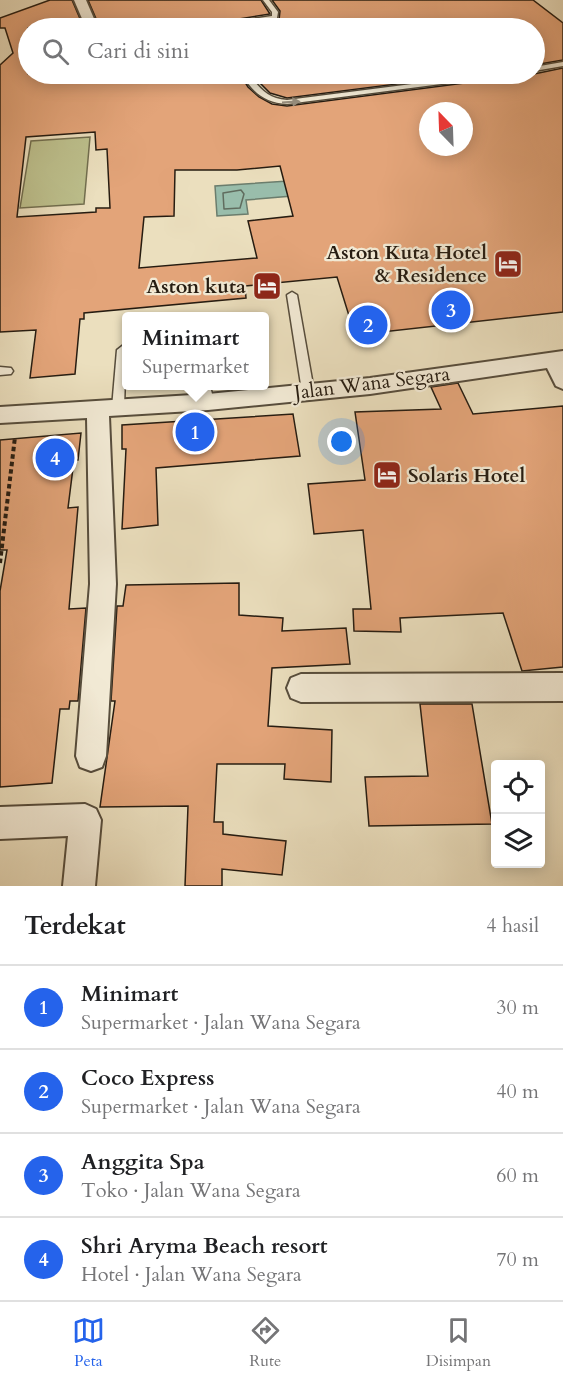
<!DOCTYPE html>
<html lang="id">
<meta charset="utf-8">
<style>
:root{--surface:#fff;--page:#f2f2f2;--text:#202124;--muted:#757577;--line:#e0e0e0;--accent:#2563eb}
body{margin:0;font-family:Cardo,serif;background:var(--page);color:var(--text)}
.controls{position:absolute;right:18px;bottom:18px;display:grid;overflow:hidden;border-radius:6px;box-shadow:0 3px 15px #0003}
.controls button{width:54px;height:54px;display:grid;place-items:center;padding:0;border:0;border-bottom:2px solid var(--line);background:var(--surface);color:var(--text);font:30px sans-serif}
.compass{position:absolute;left:419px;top:102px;width:54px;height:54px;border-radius:50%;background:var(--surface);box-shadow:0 3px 15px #0003;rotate:337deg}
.you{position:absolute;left:342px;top:442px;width:21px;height:21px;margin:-15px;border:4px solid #fff;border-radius:50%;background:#1a73e8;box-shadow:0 0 0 9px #1a73e833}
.badge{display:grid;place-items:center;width:39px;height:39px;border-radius:50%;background:var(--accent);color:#fff;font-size:20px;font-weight:700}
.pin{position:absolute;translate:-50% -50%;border:3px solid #fff;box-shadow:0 2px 6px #0006}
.popup{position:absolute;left:122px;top:312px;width:147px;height:78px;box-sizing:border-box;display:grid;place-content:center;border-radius:6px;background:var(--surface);filter:drop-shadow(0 2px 4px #0005);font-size:20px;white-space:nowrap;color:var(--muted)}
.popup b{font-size:22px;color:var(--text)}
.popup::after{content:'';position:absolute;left:50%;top:100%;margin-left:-12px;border:12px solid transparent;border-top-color:var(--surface)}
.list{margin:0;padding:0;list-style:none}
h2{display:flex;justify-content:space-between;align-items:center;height:78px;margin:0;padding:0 24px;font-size:26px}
h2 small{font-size:20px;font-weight:400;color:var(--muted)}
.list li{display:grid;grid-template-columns:39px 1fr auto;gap:18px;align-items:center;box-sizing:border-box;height:84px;padding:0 24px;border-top:2px solid var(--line)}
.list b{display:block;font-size:22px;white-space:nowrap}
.list p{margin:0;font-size:20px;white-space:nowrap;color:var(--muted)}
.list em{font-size:20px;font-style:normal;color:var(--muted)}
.icon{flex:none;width:33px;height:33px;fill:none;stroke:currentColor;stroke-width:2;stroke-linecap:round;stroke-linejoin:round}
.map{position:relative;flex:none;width:563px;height:886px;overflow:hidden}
.search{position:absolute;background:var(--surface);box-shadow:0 3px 15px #0003;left:18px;right:18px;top:18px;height:66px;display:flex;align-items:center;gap:15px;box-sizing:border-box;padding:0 21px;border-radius:33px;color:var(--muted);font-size:22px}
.sheet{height:414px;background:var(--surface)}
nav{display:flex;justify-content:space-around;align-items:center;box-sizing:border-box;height:84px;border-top:2px solid var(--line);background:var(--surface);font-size:16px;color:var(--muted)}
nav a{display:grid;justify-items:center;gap:3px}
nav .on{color:var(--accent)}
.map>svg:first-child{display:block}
.green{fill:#bdc08d;stroke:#726e4f;stroke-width:1.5}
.water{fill:#99bdab;stroke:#6b7d6d;stroke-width:1.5}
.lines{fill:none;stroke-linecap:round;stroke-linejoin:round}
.shore{stroke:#606c5e;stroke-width:1.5}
.building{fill:#e3a479;stroke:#261c11;stroke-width:1.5;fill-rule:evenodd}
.lane-casing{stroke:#574d3c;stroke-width:3}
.street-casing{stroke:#574d3c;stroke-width:4}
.path{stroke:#261c11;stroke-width:4;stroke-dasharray:4.5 3;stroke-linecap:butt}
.lane{fill:#f2ead5;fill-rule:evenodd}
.street{fill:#f2ead5;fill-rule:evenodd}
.oneway{fill:#968d7d}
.labels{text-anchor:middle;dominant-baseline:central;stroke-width:4.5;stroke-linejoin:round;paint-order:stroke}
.poi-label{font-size:20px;font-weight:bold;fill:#261c11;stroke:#f2ead5;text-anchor:end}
.street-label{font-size:20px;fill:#261c11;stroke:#f2ead5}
</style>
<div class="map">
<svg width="563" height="886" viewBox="0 0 563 886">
<rect width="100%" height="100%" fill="#ebdfbe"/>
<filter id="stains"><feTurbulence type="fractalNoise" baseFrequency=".00333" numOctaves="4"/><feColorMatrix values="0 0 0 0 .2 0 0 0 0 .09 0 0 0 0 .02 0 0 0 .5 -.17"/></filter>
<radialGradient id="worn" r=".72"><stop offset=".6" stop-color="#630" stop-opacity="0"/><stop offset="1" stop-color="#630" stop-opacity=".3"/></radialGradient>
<path class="green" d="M90,137L84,204L20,208L31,141Z"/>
<path class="water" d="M288,181L292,196L246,200L248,214L217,216L215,186Z"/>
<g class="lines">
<path class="shore" d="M241,190L244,194L240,208L224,209L223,193Z"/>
</g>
<g class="building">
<path d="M50,0H72L84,28H28V74H240L248,87L259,97L272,104L287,106L503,78L509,74H534L563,68V312L355,335L337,277L245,286L246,298L84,313V319H80L75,374L30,378L36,330L0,332V65L13,53L5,28H0V18ZM428,111H464V147H428ZM95,132L96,150L107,149L110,208H96V212L17,217L26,137ZM280,166L293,216L248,221L257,258L139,268L144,217L174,216L175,170H237Z"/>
<path d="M88,0H261L270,14L239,19L219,28H100Z"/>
<path d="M272,0H533L563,23V60L534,65V28H238L279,20L280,11Z"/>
<path d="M251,74H476L287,98L270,93Z"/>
<path d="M458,383L473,414L563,406V667L522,671L503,613L400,618L401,632L354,631L353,609H371L363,530L314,534L308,484L365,480L355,412L441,409L431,387Z"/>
<path d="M293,414L300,456L156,468L158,525L122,529L126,449H122V425Z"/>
<path d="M81,433L78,460H74L68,508L78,507L69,609L86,608L78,701H70L69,709H60L52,783L0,787V591L7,550H0V440Z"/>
<path d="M239,583V615L283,618L282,631L346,628L350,664L272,668L268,726L332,730L331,782L284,779L285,764H217L214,822H223V834L286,841L282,875L222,869V886H185L188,806L100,807L115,701H111L117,606H123L126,585Z"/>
<path d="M420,704H472L492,824L369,826L365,777L428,776Z"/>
</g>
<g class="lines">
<g class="lane-casing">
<g id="lane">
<path d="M263,0H269L278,12L277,18L229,28H221L240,21L272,16V12Z"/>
<path d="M563,62V66L534,71V67Z"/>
<path d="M242,74H248C260,88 267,99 287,100L490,74H507L503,76L287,104C265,103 252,92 242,74Z"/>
<path d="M292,292L297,295L314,391L308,395L302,391L287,295Z"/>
<path d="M126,343L124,408L118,412L112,408L117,350Z"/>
<path d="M0,367L11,368L13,371L11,374L0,375Z"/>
<path d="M199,386H210L214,402L212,405H204Z"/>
</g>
</g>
<g class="street-casing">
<g id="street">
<path d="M74,0H86L98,28H86Z"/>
<path d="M563,351V389L556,386L547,368L370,394L208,410L109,416L116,584L106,756L102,767L91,771L80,767L76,756L90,584L87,418L0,423V407L208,394L370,378Z"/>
<path d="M563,673V701L301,702L291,698L287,688L291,678L301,674Z"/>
<path d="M85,804L96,809L101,820L95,886H63L68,836L0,839V807Z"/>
</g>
</g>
<path class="path" d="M0,563L15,437"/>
<use href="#lane" class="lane"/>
<use href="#street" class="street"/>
</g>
<defs><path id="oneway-solid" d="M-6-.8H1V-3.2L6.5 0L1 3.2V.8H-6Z" transform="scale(1.5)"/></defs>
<use class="oneway" href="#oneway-solid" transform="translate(291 102) rotate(-4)"/>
<defs>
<g id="hotel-square" transform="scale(1.5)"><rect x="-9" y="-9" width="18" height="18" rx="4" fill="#8f2418" stroke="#f2ead5"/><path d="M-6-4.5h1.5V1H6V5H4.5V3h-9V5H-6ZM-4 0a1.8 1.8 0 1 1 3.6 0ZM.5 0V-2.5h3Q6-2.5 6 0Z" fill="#fff"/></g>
</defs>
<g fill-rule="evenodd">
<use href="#hotel-square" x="508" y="264"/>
<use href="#hotel-square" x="267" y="286"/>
<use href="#hotel-square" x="387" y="475"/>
</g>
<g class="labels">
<g class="poi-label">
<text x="487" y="252">Aston Kuta Hotel<tspan x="487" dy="23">&amp; Residence</tspan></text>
<text x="246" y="286">Aston kuta</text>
<text x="408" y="475" text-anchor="start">Solaris Hotel</text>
</g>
<g class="street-label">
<text transform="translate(372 383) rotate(-7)">Jalan Wana Segara</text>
</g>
</g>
<rect width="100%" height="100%" filter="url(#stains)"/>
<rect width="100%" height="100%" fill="url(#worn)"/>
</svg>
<div class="controls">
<button><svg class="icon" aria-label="locate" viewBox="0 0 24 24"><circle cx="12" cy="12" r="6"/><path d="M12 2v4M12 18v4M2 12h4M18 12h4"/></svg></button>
<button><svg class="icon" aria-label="layers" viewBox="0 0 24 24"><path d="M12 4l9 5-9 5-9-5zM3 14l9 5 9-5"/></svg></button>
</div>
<svg class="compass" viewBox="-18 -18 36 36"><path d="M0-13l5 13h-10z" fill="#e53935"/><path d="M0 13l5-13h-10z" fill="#757577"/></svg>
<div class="you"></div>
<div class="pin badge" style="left:195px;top:432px">1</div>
<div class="popup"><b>Minimart</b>Supermarket</div>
<div class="pin badge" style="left:368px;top:325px">2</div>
<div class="pin badge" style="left:451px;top:310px">3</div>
<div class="pin badge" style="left:55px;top:458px">4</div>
<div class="search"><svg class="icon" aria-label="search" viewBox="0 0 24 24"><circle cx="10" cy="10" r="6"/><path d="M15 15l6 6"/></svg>Cari di sini</div>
</div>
<section class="sheet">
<h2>Terdekat<small>4 hasil</small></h2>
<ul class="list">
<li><span class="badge">1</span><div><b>Minimart</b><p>Supermarket · Jalan Wana Segara</p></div><em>30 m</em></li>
<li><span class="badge">2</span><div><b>Coco Express</b><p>Supermarket · Jalan Wana Segara</p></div><em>40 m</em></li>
<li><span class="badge">3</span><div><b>Anggita Spa</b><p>Toko · Jalan Wana Segara</p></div><em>60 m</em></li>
<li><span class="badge">4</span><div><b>Shri Aryma Beach resort</b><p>Hotel · Jalan Wana Segara</p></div><em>70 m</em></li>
</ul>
</section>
<nav>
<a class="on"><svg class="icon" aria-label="map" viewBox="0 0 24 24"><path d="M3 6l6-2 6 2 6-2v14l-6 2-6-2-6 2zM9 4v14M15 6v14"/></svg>Peta</a>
<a><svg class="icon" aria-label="directions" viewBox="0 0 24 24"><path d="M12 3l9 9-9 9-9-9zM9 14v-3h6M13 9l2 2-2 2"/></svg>Rute</a>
<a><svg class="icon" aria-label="saved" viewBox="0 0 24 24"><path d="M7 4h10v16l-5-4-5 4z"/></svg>Disimpan</a>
</nav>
